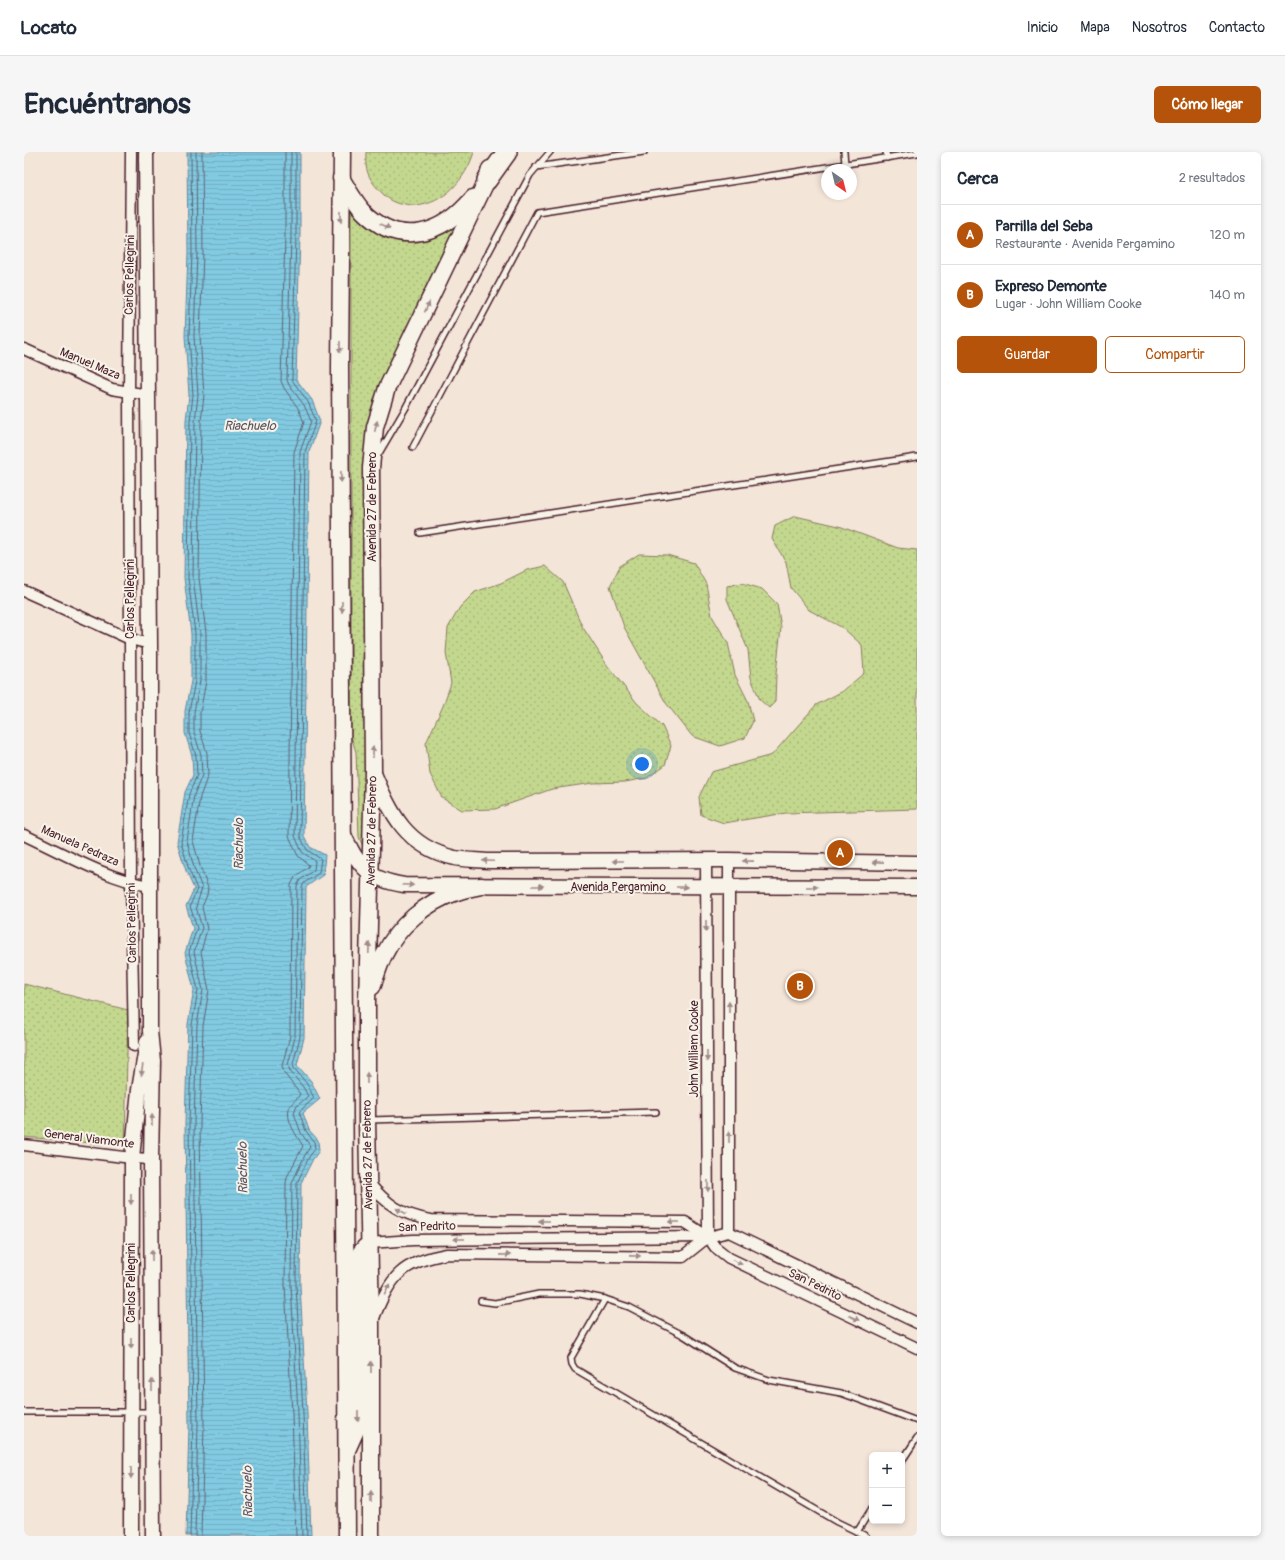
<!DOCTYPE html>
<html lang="es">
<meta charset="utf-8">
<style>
:root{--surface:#fff;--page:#f6f6f7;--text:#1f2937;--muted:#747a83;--line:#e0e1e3;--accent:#b45309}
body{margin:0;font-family:Pangolin,sans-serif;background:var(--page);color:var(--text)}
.controls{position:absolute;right:12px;bottom:12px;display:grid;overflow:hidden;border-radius:6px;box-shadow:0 2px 6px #0003}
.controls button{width:36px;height:36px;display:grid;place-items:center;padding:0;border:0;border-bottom:1px solid var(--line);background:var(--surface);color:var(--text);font:20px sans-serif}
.compass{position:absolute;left:797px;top:12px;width:36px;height:36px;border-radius:50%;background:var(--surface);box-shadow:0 2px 6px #0003;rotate:145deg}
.you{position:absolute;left:618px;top:612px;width:14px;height:14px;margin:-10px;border:3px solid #fff;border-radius:50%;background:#1a73e8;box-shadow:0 0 0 6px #1a73e833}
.badge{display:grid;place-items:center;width:26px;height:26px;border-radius:50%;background:var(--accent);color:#fff;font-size:13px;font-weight:700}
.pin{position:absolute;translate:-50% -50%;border:2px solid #fff;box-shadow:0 1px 4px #0006}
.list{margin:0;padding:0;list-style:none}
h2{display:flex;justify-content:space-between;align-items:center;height:52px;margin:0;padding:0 16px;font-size:17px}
h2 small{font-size:13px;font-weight:400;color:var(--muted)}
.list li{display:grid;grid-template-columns:26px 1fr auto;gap:12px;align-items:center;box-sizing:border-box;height:60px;padding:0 16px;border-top:1px solid var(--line)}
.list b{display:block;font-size:15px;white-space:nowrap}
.list p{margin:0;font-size:13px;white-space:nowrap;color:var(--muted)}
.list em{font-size:13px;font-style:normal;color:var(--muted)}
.actions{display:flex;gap:8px;padding:12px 16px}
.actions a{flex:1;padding:9px 0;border:1px solid var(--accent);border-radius:6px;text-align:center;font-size:14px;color:var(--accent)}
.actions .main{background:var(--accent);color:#fff}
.map{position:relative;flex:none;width:893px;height:1384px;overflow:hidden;border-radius:6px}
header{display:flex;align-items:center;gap:24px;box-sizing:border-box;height:56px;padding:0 20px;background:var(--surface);border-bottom:1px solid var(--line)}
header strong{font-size:19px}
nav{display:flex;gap:22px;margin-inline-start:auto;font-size:14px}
.intro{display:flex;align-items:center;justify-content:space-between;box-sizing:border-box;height:96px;padding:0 24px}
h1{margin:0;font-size:28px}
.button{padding:10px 18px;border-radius:6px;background:var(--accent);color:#fff;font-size:14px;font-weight:700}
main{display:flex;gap:24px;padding:0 24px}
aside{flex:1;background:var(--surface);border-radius:6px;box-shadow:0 2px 6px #0003}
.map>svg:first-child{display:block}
.grass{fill:url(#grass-dots);stroke:#867c5c}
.water{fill:url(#water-rules);stroke:#6b8698}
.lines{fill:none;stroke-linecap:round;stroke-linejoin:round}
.shore{stroke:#606374;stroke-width:1}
.service-casing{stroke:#4a1f2b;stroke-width:8}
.minor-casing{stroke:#4a1f2b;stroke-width:13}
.secondary-casing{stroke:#4a1f2b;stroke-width:17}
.primary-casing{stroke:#4a1f2b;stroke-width:19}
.motorway-casing{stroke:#4a1f2b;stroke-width:22}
.service{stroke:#f7f3e8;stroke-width:5}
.minor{stroke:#f7f3e8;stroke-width:10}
.secondary{stroke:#f7f3e8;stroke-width:14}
.primary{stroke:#f7f3e8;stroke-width:16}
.motorway{stroke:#f7f3e8;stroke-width:19}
.oneway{fill:#a0898a}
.labels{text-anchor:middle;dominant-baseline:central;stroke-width:4;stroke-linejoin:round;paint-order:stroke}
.street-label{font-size:12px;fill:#4a1f2b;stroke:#f7f3e8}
.water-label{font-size:13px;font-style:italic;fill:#5a5262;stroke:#f7f3e8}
</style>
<header>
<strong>Locato</strong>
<nav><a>Inicio</a><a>Mapa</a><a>Nosotros</a><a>Contacto</a></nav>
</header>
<div class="intro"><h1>Encuéntranos</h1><a class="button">Cómo llegar</a></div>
<main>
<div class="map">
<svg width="893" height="1384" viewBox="0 0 893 1384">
<defs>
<pattern id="grass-dots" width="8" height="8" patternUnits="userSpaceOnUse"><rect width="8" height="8" fill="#c3d88e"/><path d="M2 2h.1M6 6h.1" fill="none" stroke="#a9b97b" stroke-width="1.8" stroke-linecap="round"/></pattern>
<pattern id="water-rules" width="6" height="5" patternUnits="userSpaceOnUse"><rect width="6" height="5" fill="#81cae1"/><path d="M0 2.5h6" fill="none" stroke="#71adc1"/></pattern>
</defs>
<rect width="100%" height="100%" fill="#f4e5d9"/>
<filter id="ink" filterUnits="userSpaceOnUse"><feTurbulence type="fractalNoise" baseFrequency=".025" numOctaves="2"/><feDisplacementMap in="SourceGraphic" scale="8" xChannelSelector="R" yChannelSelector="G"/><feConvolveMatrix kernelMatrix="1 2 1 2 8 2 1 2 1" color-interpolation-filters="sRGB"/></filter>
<g filter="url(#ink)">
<g class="grass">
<path d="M342,0H450C442,27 420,52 391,54C379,54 366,50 358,41C352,35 345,27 343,18C341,13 342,6 342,0Z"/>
<path d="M327,50L374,84L441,63L353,244L341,700L335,685L332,600L327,584Z"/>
<path d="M771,364L815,374L874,396L893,398V657L762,661L700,671L677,663L675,645L687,620L748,603L792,553L819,539L840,521L838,493L819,476L785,458L767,436L762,410L748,387L751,374Z"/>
<path d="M615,402L643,403L670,411L682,432L688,464L704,491L711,523L724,549L729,569L721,586L696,594L668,584L642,551L600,475L586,434L596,414Z"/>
<path d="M521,414L539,430L558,474L583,513L613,551L638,574L647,594L641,613L623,626L601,630L569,631L528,637L471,657L438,658L418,646L406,622L402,591L419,554L427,531L422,501L424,476L436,455L451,440L477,431L503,418Z"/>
<path d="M718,431L738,437L753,452L757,475L752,522L751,550L745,556L736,548L727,526L724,498L703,447V434Z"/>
<path d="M0,832L104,858L101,994L0,985Z"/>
</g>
<path class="water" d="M163,0H276V84L272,227L288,248L296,269L285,300L280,684L286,695L301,703L299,723L282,735L280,886L273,913L287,929L296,947L279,961L285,978L294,988L295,999L289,1007L277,1031L276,1133L283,1261L287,1384H162L165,1273L161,971L164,872L170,838L161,801L169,776L162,754L170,737L162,719L153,690L161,640L169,623L168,604L161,581V559L167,529V482L160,426L162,268L165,243L161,184L164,101Z"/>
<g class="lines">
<g class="shore">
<path d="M261,0V84L257,229L260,236L274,256L280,270L270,300L265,684L274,704L285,713L284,715L271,725L267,733L266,884L258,914L260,921L276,942C274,947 269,949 266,954C260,967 273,984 279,994L263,1025L262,1031L261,1133L268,1261L272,1384"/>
<path d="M267,0V84L263,228L265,233L280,253L287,269L276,300L271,684L278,700L291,709L290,718L276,728L273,734L271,885L264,913L266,919L279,935L284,944L272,955L270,961L277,981L285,992L286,995L281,1003L268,1031L267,1133L274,1261L278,1384"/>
<path d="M272,0V84L268,228L284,250L292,269L281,300L276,684L283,698L297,707L295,721L280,731L278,735L276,885L269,912L270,916L283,932L290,946L275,960L282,979L290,990L291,997L285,1005L273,1031L272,1133L279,1261L283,1384"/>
<path d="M166,1384L169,1273L165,971L168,873L174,838L165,800L173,776L166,754L173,737L165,718L157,690L165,642L173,623L172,604L165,581V560L171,529V481L164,426L166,269L169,243L165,184L168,101L167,0"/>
<path d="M171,1384L174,1273L170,971L173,873L179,838L170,800L178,776L172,755L178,736L170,716L163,689L170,643L178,623L177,603L170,580V560L176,529V481L169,426L171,269L174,243L170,184L173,101L172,0"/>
<path d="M177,1384L180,1273L176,971L179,874L185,838L177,800L183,777L178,755L183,743L184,736L176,714L169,689L176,645L184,623L183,601L176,579V561L182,529V481L175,426L177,269L180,243L176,184L179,101L178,0"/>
</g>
<g class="service-casing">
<g id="service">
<path d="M820,0L821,12"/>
<path d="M862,0L863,6"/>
<path d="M512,15L620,0"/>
<path d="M389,295L513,60L893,1"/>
<path d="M354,303L381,257L506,23L526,0"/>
<path d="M396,381L893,305"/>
<path d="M345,968L632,960"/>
<path d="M581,1147L547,1206L548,1212L551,1217L813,1370L842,1384"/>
<path d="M457,1149L471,1151L515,1142H556L581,1147L605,1155L659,1183L711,1216L745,1228L817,1241L893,1269"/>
<path d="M0,1260H127"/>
<path d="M878,1309L893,1286"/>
<path d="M833,1380L848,1356"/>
</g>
</g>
<g class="minor-casing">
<g id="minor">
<path d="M107,0L105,240L107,731L110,894"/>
<path d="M0,197L88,237L124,243"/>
<path d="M0,439L106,487L126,492"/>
<path d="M0,683C39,701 83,727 126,734"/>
<path d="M705,708V1080"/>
<path d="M682,709L684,1085"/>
<path d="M0,993L108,1006L127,1007"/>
<path d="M344,1030C363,1053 378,1063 407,1068L661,1070L684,1085L691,1095L705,1106L893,1196"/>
<path d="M350,1166C367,1124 377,1110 423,1102L659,1105L684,1085"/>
<path d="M325,1301L334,1281V1099L339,1093L345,1091L389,1088L684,1085L705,1080L893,1171"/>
</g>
</g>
<g class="secondary-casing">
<g id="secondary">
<path d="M122,0L126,492V879L129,909L127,1007L129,1384"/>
<path d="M349,619C367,662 382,695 431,706C442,708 454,708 465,709L705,708L893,711"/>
<path d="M319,681C335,714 342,727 380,733L893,735"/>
<path d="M107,1384L108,1006L115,938L123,890"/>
</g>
</g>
<g class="primary-casing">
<g id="primary">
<path d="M318,0L316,215L323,1384"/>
<path d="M317,26C324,37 330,49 339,59C376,97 419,82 449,46"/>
<path d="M348,835C352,824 355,813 360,803C374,774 402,750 433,740C441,737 449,736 457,734"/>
<path d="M347,1384V1172L343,968V849L349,619L347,316L351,275L363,236L463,28L466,17"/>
</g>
</g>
<g class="motorway-casing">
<path id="motorway" d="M463,28L483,0"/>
</g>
<use href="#service" class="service"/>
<use href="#minor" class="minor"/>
<use href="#secondary" class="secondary"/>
<use href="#primary" class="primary"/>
<use href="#motorway" class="motorway"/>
</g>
<defs><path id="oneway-solid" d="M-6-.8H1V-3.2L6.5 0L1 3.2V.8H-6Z"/></defs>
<g class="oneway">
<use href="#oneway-solid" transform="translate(317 65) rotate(90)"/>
<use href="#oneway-solid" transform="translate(361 74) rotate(26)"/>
<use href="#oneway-solid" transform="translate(403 155) rotate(-65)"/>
<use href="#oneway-solid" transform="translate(316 195) rotate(90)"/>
<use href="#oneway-solid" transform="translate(352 274) rotate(-77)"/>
<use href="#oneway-solid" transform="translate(317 325) rotate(90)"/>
<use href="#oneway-solid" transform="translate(318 455) rotate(90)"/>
<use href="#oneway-solid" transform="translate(349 600) rotate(-90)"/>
<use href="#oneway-solid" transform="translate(464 709) rotate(-177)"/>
<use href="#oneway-solid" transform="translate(594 709) rotate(180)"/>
<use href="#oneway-solid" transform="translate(724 709) rotate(-179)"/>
<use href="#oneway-solid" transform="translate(854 710) rotate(-179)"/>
<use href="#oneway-solid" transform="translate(384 733) rotate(3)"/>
<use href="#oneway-solid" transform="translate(514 734)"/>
<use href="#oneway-solid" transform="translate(658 735)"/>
<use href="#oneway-solid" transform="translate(788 735)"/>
<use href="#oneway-solid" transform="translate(682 774) rotate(90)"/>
<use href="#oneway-solid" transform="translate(345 796) rotate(-88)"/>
<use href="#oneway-solid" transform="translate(705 855) rotate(-90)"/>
<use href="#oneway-solid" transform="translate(683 904) rotate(90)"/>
<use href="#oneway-solid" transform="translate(118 918) rotate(98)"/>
<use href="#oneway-solid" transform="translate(343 926) rotate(-90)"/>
<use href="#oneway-solid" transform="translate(128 968) rotate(-89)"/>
<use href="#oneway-solid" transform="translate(705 985) rotate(-90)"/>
<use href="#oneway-solid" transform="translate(684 1034) rotate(90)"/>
<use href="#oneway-solid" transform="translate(107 1047) rotate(90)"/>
<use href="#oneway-solid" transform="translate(377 1059) rotate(-153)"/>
<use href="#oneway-solid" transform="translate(520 1069) rotate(-180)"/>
<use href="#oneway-solid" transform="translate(650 1070) rotate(-180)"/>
<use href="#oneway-solid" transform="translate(435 1087) rotate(180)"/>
<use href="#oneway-solid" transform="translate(128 1103) rotate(-90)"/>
<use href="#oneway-solid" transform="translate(481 1103) rotate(1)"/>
<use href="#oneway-solid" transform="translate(611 1104) rotate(1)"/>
<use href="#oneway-solid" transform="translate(713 1110) rotate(26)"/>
<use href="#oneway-solid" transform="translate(363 1137) rotate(-62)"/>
<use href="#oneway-solid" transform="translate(830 1166) rotate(26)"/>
<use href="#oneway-solid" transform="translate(107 1191) rotate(90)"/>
<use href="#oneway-solid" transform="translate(347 1215) rotate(-90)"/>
<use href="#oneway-solid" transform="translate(128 1233) rotate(-90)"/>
<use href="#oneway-solid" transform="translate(334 1264) rotate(90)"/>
<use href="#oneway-solid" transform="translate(107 1321) rotate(90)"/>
<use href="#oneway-solid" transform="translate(347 1345) rotate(-90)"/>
</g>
</g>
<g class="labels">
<g class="street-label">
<text transform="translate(106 123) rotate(-89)">Carlos Pellegrini</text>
<text transform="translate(66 212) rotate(23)">Manuel Maza</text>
<text transform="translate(348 355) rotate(-90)">Avenida 27 de Febrero</text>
<text transform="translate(106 447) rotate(-90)">Carlos Pellegrini</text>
<text transform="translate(348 679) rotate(-89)">Avenida 27 de Febrero</text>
<text transform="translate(56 694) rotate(24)">Manuela Pedraza</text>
<text x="594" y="735">Avenida Pergamino</text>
<text transform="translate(108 771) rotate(-91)">Carlos Pellegrini</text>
<text transform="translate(670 897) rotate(-90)">John William Cooke</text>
<text transform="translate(65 987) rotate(7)">General Viamonte</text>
<text transform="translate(344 1003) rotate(-91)">Avenida 27 de Febrero</text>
<text transform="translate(403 1075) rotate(-2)">San Pedrito</text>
<text transform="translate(107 1131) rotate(-90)">Carlos Pellegrini</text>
<text transform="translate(791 1133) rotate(26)">San Pedrito</text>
</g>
<g class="water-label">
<text x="226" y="274">Riachuelo</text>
<text transform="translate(215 692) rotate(-90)">Riachuelo</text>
<text transform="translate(219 1016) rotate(-91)">Riachuelo</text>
<text transform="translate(224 1340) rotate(-91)">Riachuelo</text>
</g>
</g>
</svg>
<div class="controls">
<button>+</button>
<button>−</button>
</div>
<svg class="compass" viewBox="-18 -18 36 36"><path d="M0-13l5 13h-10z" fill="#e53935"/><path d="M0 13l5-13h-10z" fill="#747a83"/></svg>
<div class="you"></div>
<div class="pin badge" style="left:816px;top:701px">A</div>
<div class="pin badge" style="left:776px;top:834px">B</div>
</div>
<aside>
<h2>Cerca<small>2 resultados</small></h2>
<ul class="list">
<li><span class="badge">A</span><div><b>Parrilla del Seba</b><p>Restaurante · Avenida Pergamino</p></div><em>120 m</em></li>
<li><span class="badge">B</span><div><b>Expreso Demonte</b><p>Lugar · John William Cooke</p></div><em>140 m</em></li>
</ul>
<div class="actions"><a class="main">Guardar</a><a>Compartir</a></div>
</aside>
</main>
